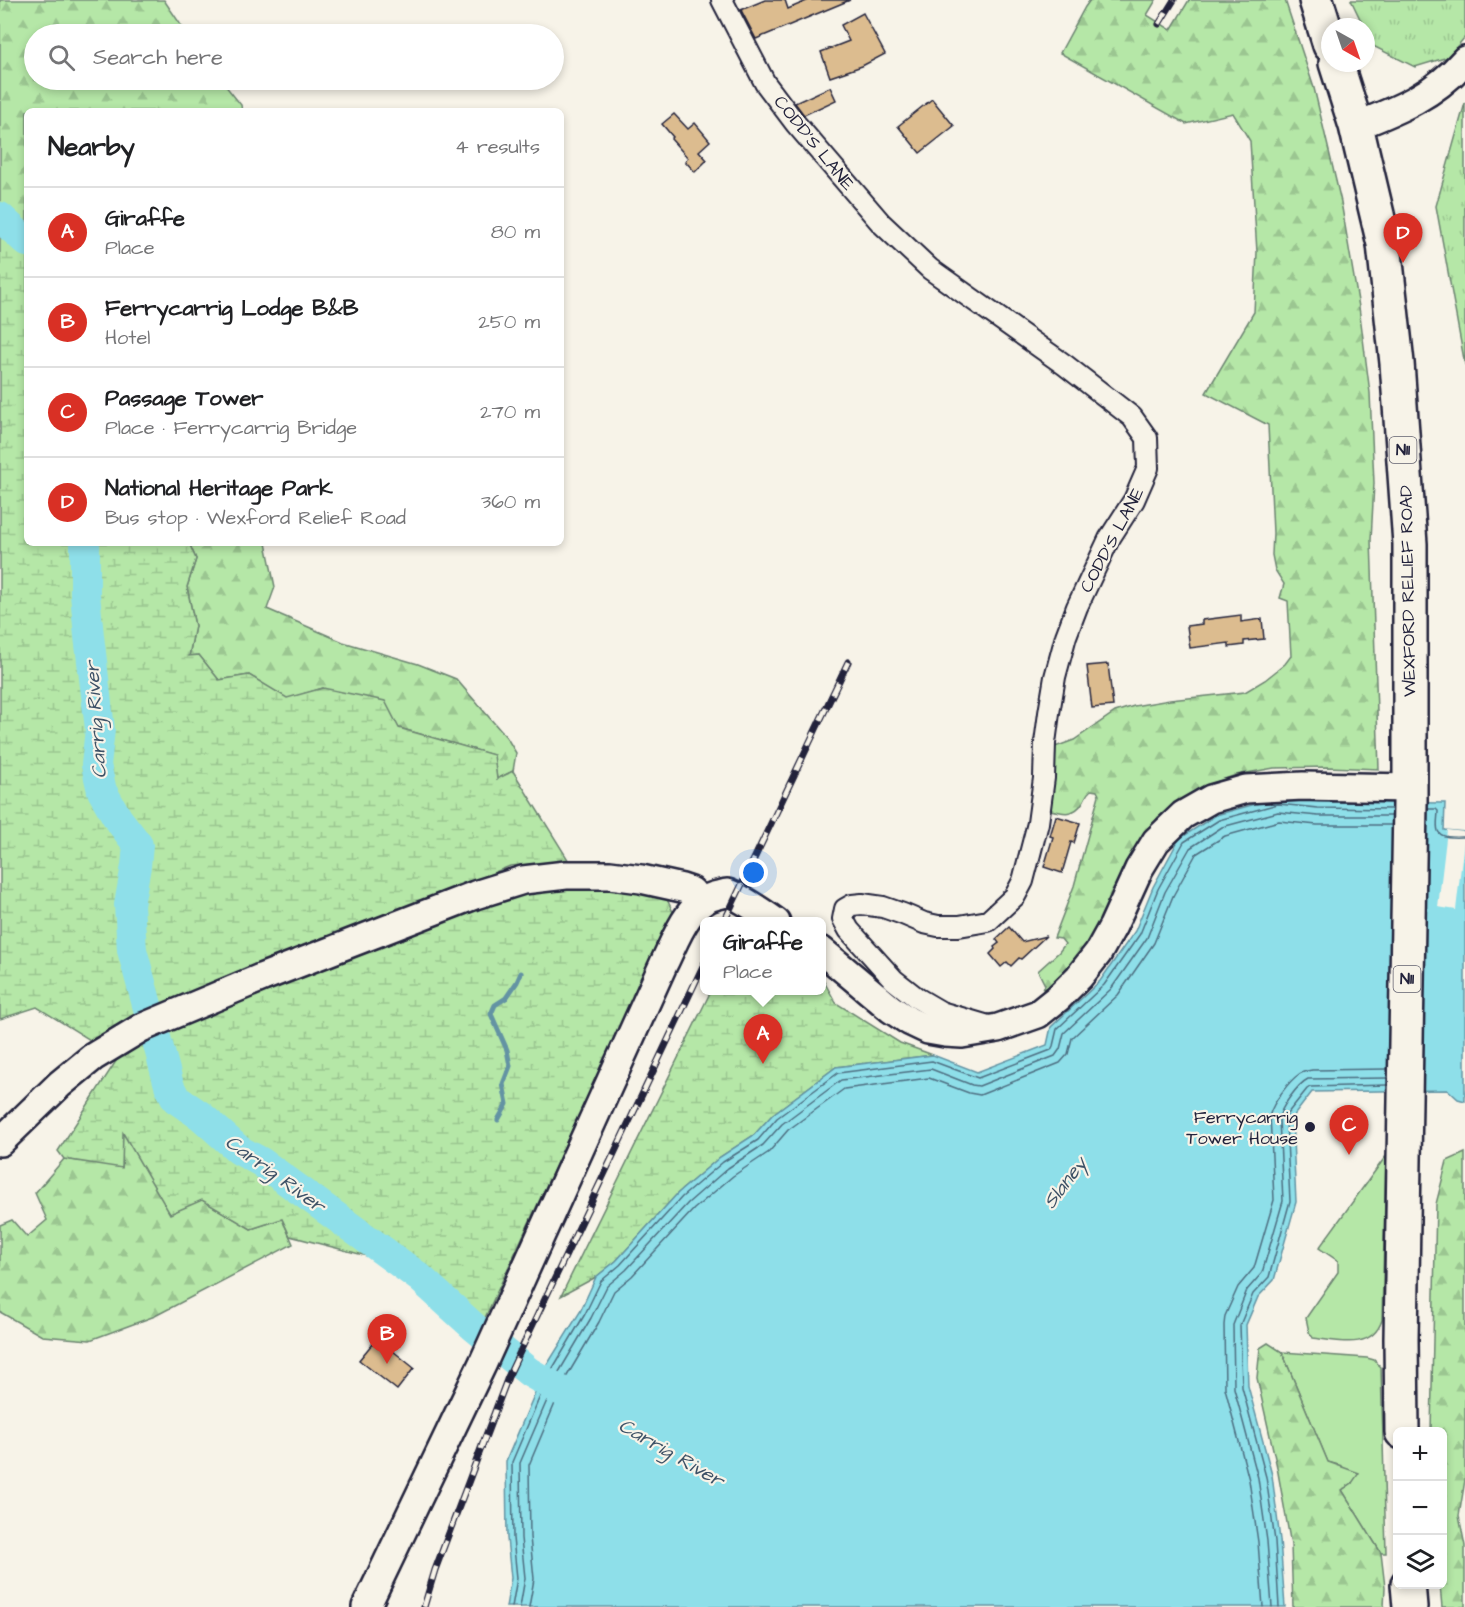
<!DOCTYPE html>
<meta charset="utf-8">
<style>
:root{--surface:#fff;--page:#f2f2f2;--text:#202124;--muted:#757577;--line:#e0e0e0;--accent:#d93025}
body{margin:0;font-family:"Architects Daughter",sans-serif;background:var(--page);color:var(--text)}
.controls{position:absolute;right:18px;bottom:18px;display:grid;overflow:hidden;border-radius:9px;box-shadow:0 3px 9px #0003}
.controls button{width:54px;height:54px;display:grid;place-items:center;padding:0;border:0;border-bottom:2px solid var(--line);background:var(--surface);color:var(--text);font:30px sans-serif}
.compass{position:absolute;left:1321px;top:18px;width:54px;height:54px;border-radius:50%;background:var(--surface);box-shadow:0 3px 9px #0003;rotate:140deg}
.you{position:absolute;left:754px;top:873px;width:21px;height:21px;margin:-15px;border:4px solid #fff;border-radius:50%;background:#1a73e8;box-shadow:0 0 0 9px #1a73e833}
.badge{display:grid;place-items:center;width:39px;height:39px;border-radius:50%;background:var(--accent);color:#fff;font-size:20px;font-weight:700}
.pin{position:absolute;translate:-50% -50px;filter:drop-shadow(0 2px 3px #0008)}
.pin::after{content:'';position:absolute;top:32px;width:21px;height:18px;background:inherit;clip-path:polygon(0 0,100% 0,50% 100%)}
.popup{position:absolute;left:700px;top:917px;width:126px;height:78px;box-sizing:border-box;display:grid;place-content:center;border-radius:9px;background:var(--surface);filter:drop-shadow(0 2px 4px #0005);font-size:20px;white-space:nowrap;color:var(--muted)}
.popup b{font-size:22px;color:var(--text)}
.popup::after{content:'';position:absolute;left:50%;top:100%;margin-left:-12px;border:12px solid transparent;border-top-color:var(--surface)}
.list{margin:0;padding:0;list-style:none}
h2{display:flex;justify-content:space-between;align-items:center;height:78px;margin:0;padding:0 24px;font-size:26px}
h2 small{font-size:20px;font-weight:400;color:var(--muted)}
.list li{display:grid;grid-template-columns:39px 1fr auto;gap:18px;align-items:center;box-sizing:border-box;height:90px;padding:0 24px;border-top:2px solid var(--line)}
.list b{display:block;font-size:22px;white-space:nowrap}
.list p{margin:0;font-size:20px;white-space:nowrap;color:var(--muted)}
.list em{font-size:20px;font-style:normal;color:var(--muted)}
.icon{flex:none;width:33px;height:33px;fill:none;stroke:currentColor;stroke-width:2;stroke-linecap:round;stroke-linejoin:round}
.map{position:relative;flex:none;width:1465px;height:1607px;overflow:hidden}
.search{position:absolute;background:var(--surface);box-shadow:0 3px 9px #0003;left:24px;top:24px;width:540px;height:66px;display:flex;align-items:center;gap:15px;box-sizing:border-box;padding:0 21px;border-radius:33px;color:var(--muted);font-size:22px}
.panel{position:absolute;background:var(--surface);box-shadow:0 3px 9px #0003;left:24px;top:108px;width:540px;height:438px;border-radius:9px}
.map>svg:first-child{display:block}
.grass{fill:#b5e7a7;stroke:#6c8471;stroke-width:1.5}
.forest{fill:url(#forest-firs);stroke:#6c8471;stroke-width:1.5}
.wetland{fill:url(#wetland-marsh);stroke:#6c8471;stroke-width:1.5}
.park{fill:url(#park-tufts);stroke:#6c8471;stroke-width:1.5}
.water{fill:#8edfe9;stroke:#6393a3;stroke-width:1.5}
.pier{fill:#f7f3e8}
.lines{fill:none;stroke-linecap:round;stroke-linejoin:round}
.shore{stroke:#4d6e81;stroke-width:1.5}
.stream{stroke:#6393a3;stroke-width:5}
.river{stroke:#8edfe9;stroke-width:30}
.building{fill:#dcbc8f;stroke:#22223b;stroke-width:1.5}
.street-casing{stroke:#22223b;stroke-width:24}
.secondary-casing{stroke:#22223b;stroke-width:32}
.highway-casing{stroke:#22223b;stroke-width:38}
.street{stroke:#f7f3e8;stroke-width:20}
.secondary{stroke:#f7f3e8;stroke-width:27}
.highway{stroke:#f7f3e8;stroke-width:33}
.rail-casing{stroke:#22223b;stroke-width:7}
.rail{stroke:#f7f3e8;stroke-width:4.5;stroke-dasharray:14;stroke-linecap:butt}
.poi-dot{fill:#22223b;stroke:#f7f3e8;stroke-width:2}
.labels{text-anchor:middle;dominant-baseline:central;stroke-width:4.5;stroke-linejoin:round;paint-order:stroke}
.shield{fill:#f7f3e8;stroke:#62616f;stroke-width:1.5}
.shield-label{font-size:16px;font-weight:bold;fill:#22223b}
.street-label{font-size:18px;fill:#22223b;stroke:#f7f3e8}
.poi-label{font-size:18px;fill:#22223b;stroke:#f7f3e8;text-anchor:end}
.water-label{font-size:20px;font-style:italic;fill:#3d5166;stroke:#f7f3e8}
</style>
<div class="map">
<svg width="1465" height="1607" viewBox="0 0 1465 1607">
<defs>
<pattern id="forest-firs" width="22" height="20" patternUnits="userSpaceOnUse" patternTransform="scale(1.5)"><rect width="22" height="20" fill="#b5e7a7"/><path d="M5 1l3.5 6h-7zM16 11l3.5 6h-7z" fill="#9bc691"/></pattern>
<pattern id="wetland-marsh" width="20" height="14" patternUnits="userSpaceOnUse" patternTransform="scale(1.5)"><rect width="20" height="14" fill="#b5e7a7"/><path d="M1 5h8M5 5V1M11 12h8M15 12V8" fill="none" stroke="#9bc691"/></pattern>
<pattern id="park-tufts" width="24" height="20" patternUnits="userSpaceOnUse" patternTransform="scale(1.5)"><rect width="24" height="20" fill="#b5e7a7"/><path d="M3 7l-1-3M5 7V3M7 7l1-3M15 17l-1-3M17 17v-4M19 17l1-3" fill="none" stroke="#9bc691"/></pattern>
</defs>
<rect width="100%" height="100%" fill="#f7f3e8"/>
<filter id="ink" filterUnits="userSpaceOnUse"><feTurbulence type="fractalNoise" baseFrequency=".0167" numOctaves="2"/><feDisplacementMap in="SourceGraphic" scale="12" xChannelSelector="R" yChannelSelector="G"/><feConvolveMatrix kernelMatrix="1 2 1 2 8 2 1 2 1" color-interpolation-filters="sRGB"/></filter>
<g filter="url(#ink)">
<g class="grass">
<path d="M1386,1156L1382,1320C1372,1351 1338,1341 1313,1338L1309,1332L1306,1318L1338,1272V1261L1319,1248Z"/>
<path d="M1282,1352L1367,1358L1374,1360L1381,1367L1386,1553H1381L1342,1490L1352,1483L1342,1466L1328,1462Z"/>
</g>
<g class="forest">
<path d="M0,0H164L187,34H34V80H221L241,105L242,111H27V244L0,217Z"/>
<path d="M1090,0H1156L1147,15L1171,30L1189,0H1285L1314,88L1341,202L1359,307L1370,393L1374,483L1371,540L1379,769L1328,767L1274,768L1236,775L1199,788L1158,817L1122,870L1102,918L1089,941L1058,978L1040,997L1045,985L1038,971L1059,952L1065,944L1061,939L1054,938L1074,886L1099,795L1097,791L1091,790C1086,794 1086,797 1083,802C1074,817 1062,813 1047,809L1051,787L1055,747L1074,740L1115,712L1134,706L1170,700L1245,692L1265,680L1285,664L1291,656L1288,601L1280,598L1284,584L1275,570L1272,555L1273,533L1268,425L1206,393L1254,312L1257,252L1250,141L1233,113L1186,124L1060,53L1085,7Z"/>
<path d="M189,543H266L275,587L267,609L343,642L418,664L456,679L507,738L516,753L513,771L497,779L493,755L399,728L323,688L287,699L249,675L219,680L199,655L189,656L195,626L187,587L196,559Z"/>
<path d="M122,1132L202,1200L251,1229L282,1219L293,1244L155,1316L90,1340L42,1336L0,1312V1225L12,1220L27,1237L47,1220L35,1193L64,1159L122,1167Z"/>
<path d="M1465,1153V1480L1459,1516L1465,1546V1607H1442L1440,1585L1442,1584V1432L1431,1431L1436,1204L1447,1161Z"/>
<path d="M1268,1343L1282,1352L1328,1462L1359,1473L1352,1483L1342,1490L1381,1553L1385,1587L1384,1607H1293L1291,1545L1277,1467L1257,1378L1260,1348Z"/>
</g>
<g class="wetland">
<path d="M0,227L27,255V543H189L196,559L187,587L195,626L189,656L199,655L219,680L249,675L287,698L323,688L385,701L399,728L494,755L497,779L513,771L569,861L510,866L158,1010L90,1040L37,1007L0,1019Z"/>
<path d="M530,887H594L664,893L673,912L484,1320L393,1250L367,1256L290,1236L282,1219L251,1229L202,1200L170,1214L123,1133L122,1168L64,1159L58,1151L127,1044Z"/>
<path d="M822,978L836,1003L900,1043L933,1055L836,1067L773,1114L754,1135L720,1157L678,1193L616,1261L596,1277L561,1296L711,991L822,990Z"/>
</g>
<g class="park">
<path d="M1351,0H1465V37L1448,57L1415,67L1373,46L1366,31V27H1364Z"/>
<path d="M1465,103V365L1436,206Z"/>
</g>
<path class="water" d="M1277,798L1318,802L1445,803L1444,830L1465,832V1101L1458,1099L1448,1090L1312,1092L1292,1118L1296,1202L1274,1280L1258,1297L1246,1325L1248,1386L1272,1475L1280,1540L1285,1607H506L511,1578L507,1538L506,1461L535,1393L529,1372L544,1370L580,1312L596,1277L616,1261L678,1193L720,1157L754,1135L773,1114L836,1067L933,1055L977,1072L1047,1045L1051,1027L1100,981L1135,931L1153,887L1179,839L1216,815Z"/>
<path class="pier" d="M1447,830L1465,832L1456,910L1438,907Z"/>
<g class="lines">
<g class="shore">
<path d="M1428,809H1436L1438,811C1438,817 1436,825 1438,831C1441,839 1458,837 1465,837"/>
<path d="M512,1607L517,1578L513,1538L512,1462L541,1394L538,1379L550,1373L585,1314L601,1281L620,1265L682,1197L723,1162L758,1140L777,1118L838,1073L932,1061L978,1078L1051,1050L1053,1046L1057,1029L1104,985L1140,934L1158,889L1184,842L1219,820L1278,804L1318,808L1392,809"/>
<path d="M520,1607L525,1578L521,1538L520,1463L548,1398L547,1384L556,1377L591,1318L607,1286L626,1270L688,1203L728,1168L763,1145L782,1124L841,1080L931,1069L972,1085L979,1086L1055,1056L1060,1049L1064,1033L1111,989L1147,938L1165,892L1190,848L1222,827L1278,812L1318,816H1392"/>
<path d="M529,1607L534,1579L530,1537L529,1465L556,1401L558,1389L564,1381L599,1322L614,1291L632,1276L694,1209L733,1176L769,1152L788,1130L844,1089L929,1078L969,1093L980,1095L1060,1063L1068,1054L1072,1038L1118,995L1154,943L1173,896L1196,854L1225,836L1279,821L1317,825H1392"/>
<path d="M1263,1607L1258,1542L1249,1480L1225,1388L1224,1325L1225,1316L1238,1287L1254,1268L1274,1200L1270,1114C1273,1103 1289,1081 1298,1075C1303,1071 1307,1071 1312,1070L1388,1069"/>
<path d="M1272,1607L1267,1541L1258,1478L1234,1388L1233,1325L1247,1290L1262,1273L1283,1201L1279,1119C1280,1108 1298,1084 1308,1079L1387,1078"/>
<path d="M1279,1607L1275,1541L1266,1477L1242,1387L1240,1325L1253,1294L1269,1277L1290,1201L1286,1119L1287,1114L1307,1089L1310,1087L1387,1085"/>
</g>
<path class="stream" d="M498,1120L507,1104L503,1084L510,1066L507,1050L491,1014L495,1005L506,998L517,982L521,973"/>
<g class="river">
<path d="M0,217L27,242"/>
<path d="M85,543V594L89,636L100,729L96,765L102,791L118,819L138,845L136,866L129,905L132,950L169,1085L176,1099L201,1116L239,1150L261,1162L419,1277L474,1327L529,1372L565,1393"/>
</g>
</g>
<g class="building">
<path d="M765,0H785L788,9L809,0H850L756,39L741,10Z"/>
<path d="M863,13L885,54L862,66L830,77L821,52L849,41L841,25Z"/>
<path d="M830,87L836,100L804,115L795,103Z"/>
<path d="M932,99L954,126L920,153L898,126Z"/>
<path d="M674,114L688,129L695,123L710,141L699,151L707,160L695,172L685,161L688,158L671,139L673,137L662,124Z"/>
<path d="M1241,615V622L1262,619L1264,639L1244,641V645L1229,647V643L1190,648L1187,626L1202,624V620Z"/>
<path d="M1108,664L1113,706L1092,708L1087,666Z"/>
<path d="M1056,816L1080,823L1074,843L1071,842L1062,873L1044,867L1053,837L1050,836Z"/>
<path d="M1009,927L1022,942L1046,936L1021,959L1019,958L1011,966L1007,962L1001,967L990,954L995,949L994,947L999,943L996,939Z"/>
<path d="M377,1338L414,1368L397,1390L359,1360Z"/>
</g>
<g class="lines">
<g class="street-casing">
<path id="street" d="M722,0L765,83L796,124L881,223L930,269L1065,365L1132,417L1147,438L1148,468L1134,500L1109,539L1077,607L1066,636L1055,677L1049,713L1045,743L1044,778L1038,823L1023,881L1015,896L988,921L959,926H938L924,923L903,914L883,907L862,904L852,905L845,909L843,919L849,930L894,980L917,998L941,1012L992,1027"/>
</g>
<g class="secondary-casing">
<g id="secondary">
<path d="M1356,126C1398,110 1435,95 1465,60"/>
<path d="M822,951L891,1009L909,1021L928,1030L945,1033L962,1034L998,1028L1038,1014L1058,998L1079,977L1098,953L1113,926L1139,869L1156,841L1183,815L1211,799L1246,789L1303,786L1410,788"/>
<path d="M0,1142L60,1084L93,1057L141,1028L263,977L475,895L523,880L566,875H610L641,879L682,888L691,891L701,903"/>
<path d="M366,1607L483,1363L664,963C676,939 688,901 718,895C721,895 724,893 727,893C737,895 766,915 776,922"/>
</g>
</g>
<g class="highway-casing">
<g id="highway">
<path d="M1316,0L1330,45"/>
<path d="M1336,63L1356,126L1384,244L1397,363L1410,544V803L1401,1339L1402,1432"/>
<path d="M1408,1584L1410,1607"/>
</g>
</g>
<use href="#street" class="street"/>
<use href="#secondary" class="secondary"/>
<use href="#highway" class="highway"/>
<g class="rail-casing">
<g id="rail">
<path d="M1159,24L1174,0"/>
<path d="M724,922L848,662"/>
<path d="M424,1607L435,1570L508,1377L704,964"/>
</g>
</g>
<use href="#rail" class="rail"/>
</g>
</g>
<circle class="poi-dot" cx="1310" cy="1127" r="6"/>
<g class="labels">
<g class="shield">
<rect x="1389.5" y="437" width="27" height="26" rx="4.5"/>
<rect x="1393.5" y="966" width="27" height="26" rx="4.5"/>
</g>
<g class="shield-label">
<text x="1403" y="450">N11</text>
<text x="1407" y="979">N11</text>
</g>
<g class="street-label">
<text transform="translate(814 143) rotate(51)">CODD'S LANE</text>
<text transform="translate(1112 540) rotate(-62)">CODD'S LANE</text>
<text transform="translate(1408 591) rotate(-91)">WEXFORD RELIEF ROAD</text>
</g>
<g class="poi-label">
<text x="1298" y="1117">Ferrycarrig<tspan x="1298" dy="21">Tower House</tspan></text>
</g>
<g class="water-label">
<text transform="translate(96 720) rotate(-94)">Carrig River</text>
<text transform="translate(275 1174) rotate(36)">Carrig River</text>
<text transform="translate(1065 1183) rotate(-53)">Slaney</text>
<text transform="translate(671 1453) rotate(30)">Carrig River</text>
</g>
</g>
</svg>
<div class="controls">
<button>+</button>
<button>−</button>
<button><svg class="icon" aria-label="layers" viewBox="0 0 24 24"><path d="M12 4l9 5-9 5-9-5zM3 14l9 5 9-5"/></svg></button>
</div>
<svg class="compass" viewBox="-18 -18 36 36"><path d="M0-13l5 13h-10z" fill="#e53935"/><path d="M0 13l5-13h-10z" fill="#757577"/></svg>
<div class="you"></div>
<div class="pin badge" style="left:763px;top:1064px">A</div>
<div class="popup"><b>Giraffe</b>Place</div>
<div class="pin badge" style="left:387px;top:1364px">B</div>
<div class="pin badge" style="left:1349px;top:1155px">C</div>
<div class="pin badge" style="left:1403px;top:263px">D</div>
<div class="search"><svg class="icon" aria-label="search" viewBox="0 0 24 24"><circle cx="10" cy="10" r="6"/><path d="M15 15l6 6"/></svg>Search here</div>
<section class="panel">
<h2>Nearby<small>4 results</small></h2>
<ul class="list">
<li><span class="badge">A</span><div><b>Giraffe</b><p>Place</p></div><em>80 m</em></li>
<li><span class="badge">B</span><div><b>Ferrycarrig Lodge B&amp;B</b><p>Hotel</p></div><em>250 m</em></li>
<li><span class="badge">C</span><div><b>Passage Tower</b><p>Place · Ferrycarrig Bridge</p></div><em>270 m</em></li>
<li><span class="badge">D</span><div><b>National Heritage Park</b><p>Bus stop · Wexford Relief Road</p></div><em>360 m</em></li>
</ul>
</section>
</div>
